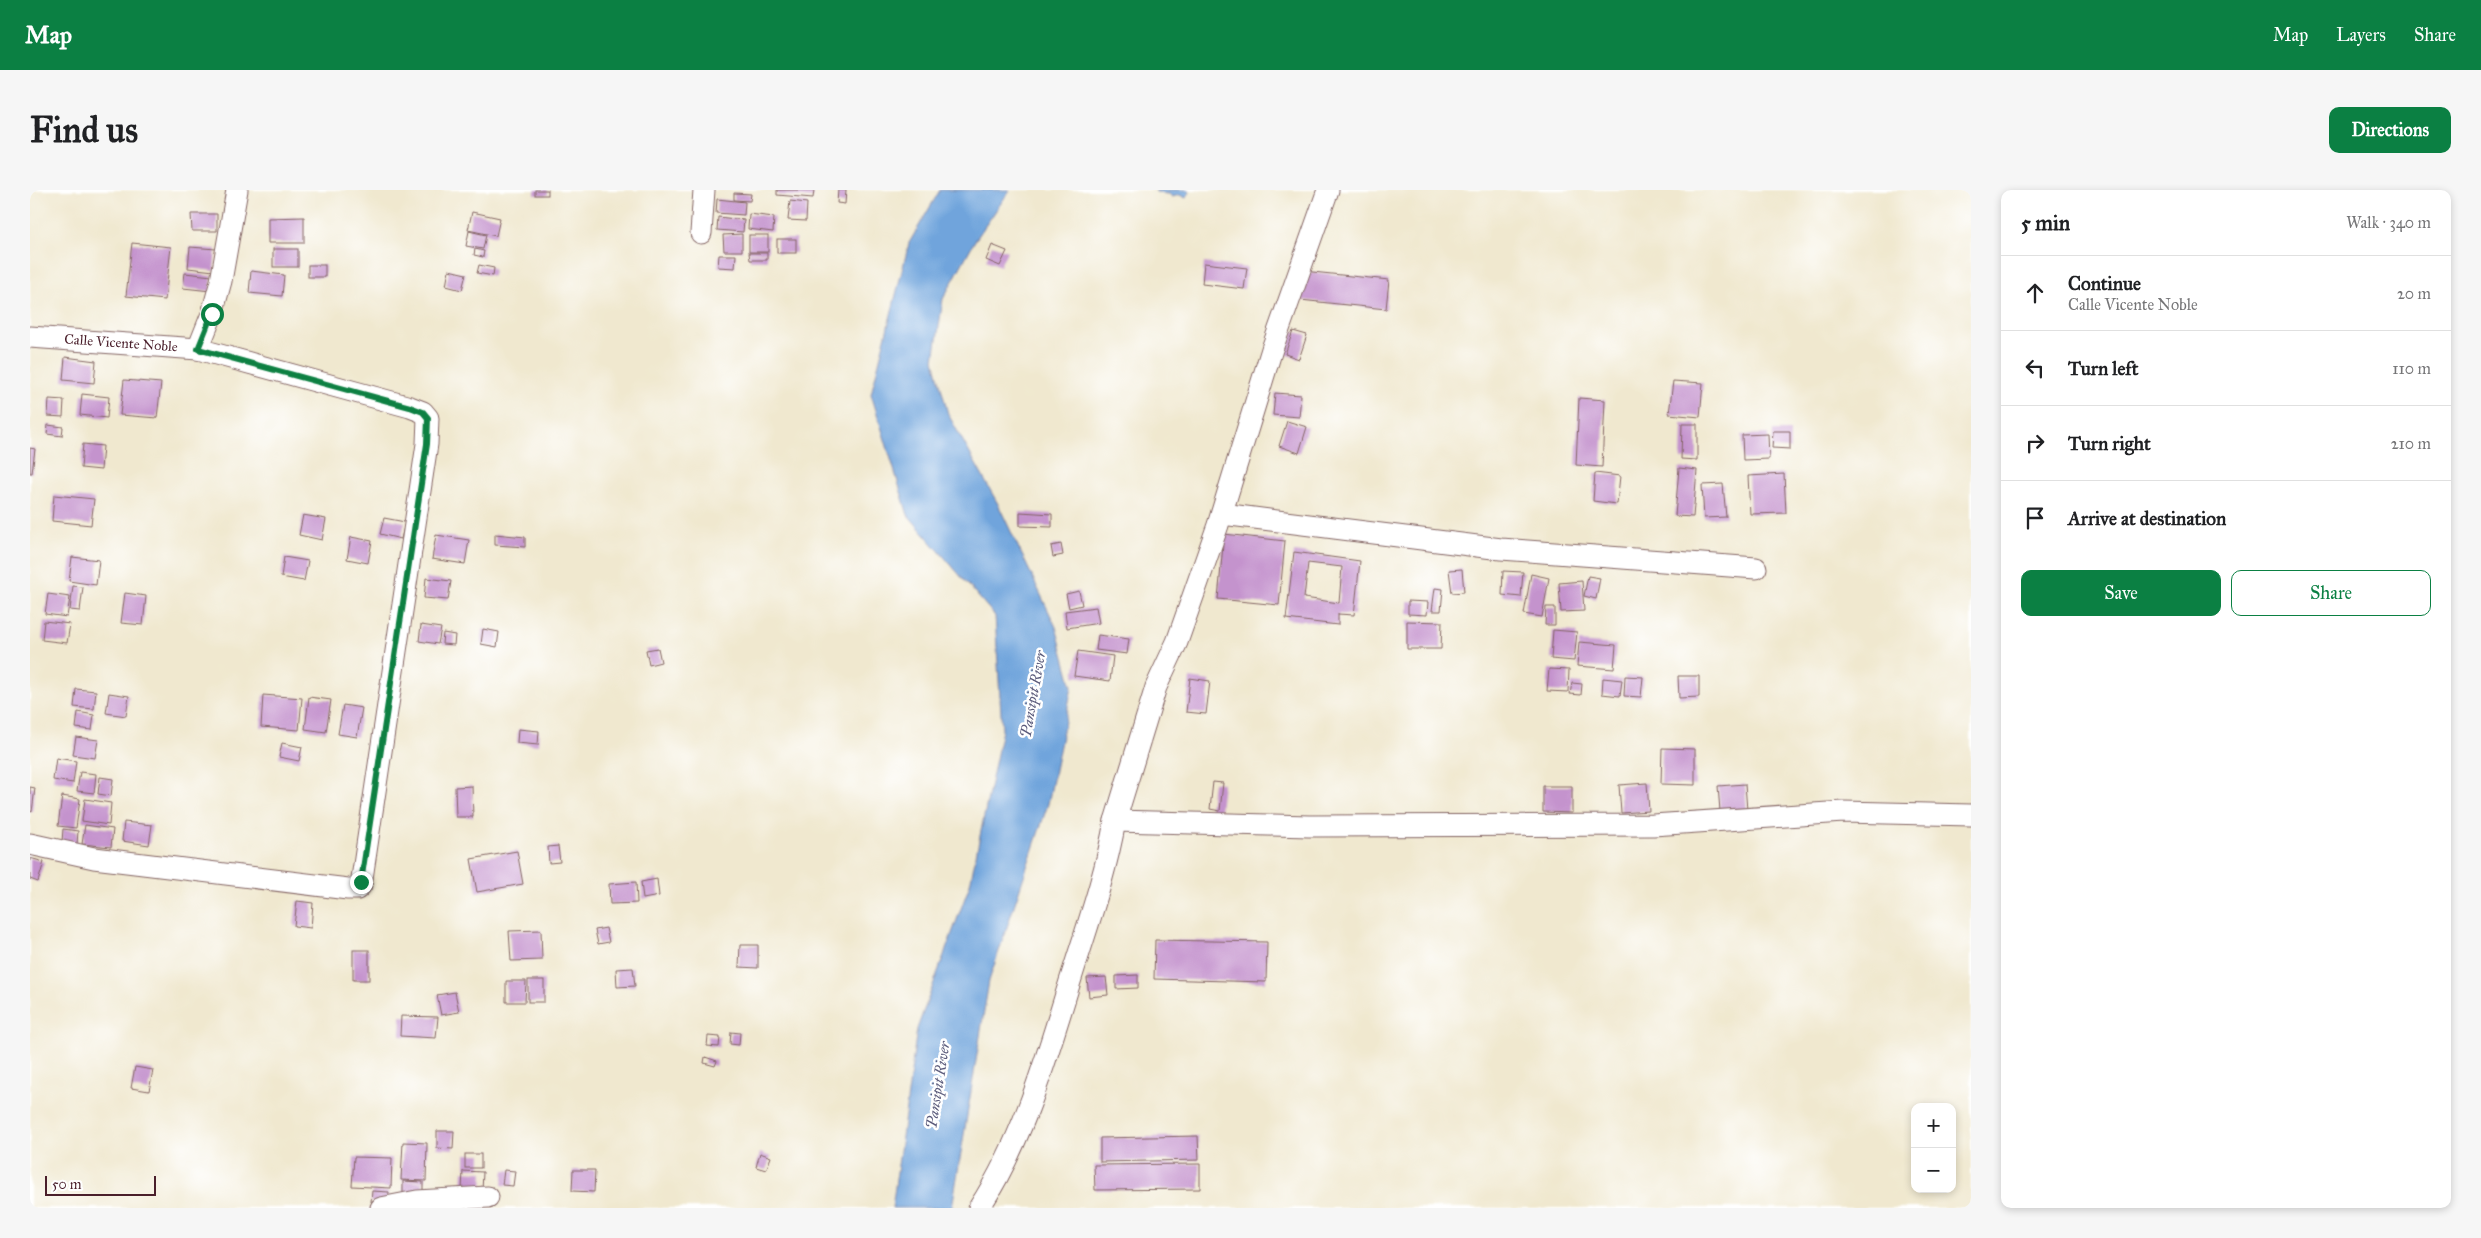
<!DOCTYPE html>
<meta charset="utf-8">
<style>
:root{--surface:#fff;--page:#f6f6f6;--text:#202124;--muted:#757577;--line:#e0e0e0;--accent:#0b8043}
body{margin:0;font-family:"IM FELL Great Primer",serif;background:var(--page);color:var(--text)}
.controls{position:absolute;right:15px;bottom:15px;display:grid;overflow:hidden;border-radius:10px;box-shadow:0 2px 8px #0003}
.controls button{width:45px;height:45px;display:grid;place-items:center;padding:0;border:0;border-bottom:1px solid var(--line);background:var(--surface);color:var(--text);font:25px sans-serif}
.scale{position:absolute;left:15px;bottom:12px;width:111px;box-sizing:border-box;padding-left:5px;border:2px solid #4a1f2b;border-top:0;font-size:14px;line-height:18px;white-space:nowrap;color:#4a1f2b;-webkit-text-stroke:4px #fff;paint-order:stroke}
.stop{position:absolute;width:15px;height:15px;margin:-11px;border:4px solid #0b8043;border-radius:50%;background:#fff}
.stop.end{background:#0b8043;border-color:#fff;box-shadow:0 1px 5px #0008}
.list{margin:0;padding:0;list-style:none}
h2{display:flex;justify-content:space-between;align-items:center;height:65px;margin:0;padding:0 20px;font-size:21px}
h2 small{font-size:16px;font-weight:400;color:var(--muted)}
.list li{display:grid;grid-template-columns:32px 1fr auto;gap:15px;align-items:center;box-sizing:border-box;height:75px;padding:0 20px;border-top:1px solid var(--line)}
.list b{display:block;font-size:19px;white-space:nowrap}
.list p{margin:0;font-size:16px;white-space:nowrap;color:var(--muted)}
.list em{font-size:16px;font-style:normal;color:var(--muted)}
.actions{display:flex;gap:10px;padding:15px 20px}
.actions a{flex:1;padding:11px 0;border:1px solid var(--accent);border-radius:10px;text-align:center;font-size:18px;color:var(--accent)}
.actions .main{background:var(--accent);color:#fff}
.icon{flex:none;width:28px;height:28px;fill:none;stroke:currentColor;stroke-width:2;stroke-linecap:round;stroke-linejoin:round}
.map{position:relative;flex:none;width:1941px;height:1018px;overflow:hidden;border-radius:10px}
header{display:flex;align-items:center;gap:30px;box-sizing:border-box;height:70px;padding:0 25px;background:var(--accent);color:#fff}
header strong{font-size:24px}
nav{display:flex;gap:28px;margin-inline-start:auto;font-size:18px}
.intro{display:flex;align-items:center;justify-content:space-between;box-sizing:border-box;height:120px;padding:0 30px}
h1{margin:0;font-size:35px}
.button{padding:12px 22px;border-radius:10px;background:var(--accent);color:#fff;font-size:18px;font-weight:700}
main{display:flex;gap:30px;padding:0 30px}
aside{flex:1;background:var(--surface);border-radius:10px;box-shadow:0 2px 8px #0003}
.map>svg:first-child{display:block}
.water{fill:#6fa4dc;stroke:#5c6284}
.building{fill:#c493cd;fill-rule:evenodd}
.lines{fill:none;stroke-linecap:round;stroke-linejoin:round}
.minor-casing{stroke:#846564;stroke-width:23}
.minor{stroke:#fff;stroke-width:21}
.route{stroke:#0b8043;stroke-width:6}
.labels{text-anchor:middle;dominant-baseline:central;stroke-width:5;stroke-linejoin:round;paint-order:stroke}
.street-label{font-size:14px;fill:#4a1f2b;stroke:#fff}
.water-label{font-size:15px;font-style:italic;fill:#5b5b7b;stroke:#fff}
</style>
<header>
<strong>Map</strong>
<nav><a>Map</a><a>Layers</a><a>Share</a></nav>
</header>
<div class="intro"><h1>Find us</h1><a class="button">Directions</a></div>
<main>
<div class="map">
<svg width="1941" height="1018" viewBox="0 0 1941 1018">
<rect width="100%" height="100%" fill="#fff"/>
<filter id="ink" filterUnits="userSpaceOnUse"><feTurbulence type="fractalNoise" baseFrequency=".02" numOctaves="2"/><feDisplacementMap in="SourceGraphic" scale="10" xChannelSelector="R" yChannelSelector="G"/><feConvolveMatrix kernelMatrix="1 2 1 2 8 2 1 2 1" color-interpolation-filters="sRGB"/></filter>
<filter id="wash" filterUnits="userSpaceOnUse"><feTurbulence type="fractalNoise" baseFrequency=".0096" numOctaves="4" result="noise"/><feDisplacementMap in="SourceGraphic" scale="20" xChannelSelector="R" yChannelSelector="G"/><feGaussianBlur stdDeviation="1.12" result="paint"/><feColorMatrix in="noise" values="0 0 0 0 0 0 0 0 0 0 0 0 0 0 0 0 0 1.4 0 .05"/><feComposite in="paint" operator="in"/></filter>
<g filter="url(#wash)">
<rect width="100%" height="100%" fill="#f0e8cf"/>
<g class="water">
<path d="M910,0H980L944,52L913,109L904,170L918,224L968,314L1026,437L1042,497L1018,614L959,791L922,1018H862L887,839L940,694L972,540L965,426L878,325L841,204L879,53Z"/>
<path d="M1125,0H1159L1160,2L1156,8L1150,5L1142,7L1139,4L1127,3Z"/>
</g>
<g id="blocks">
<g class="building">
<rect x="505" y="0" width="13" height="5"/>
<path d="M747,0H784L783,8L747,5Z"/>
<path d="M808,0H816L815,14L807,13Z"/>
<path d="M704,3L721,4L720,11L704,10Z"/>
<path d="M687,9L715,12L714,25L686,23Z"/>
<path d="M760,11L777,13L776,31L758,30Z"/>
<path d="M442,22L470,28L466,46L438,40Z"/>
<path d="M161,24H187V41H162Z"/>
<path d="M719,24L744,27L743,42L718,39Z"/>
<path d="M274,27V53H238V28Z"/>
<path d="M688,27L714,30L713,42L687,40Z"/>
<path d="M439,41L456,45L453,59L436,56Z"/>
<path d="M712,44V61H694L693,45Z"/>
<rect x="719" y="45" width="19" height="17"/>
<rect x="747" y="49" width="19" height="14"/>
<path d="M102,53L141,57L135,110L96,106Z"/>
<path d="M962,55L977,61L970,76L956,70Z"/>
<path d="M160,57L186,59L184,81L158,78Z"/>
<rect x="243" y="59" width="25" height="18"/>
<path d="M445,59L454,61L453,67L444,65Z"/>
<path d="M719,63H737V70H720Z"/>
<path d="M689,65H706L705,78L688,77Z"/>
<path d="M1174,73L1217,78L1214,99L1172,94Z"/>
<rect x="278" y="75" width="17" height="12"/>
<path d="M449,75L464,78L463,86L447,83Z"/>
<path d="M419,80L436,84L432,100L416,96Z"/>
<path d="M221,81L254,85L252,106L219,103Z"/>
<path d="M1273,81L1359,90L1356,119L1270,110Z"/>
<path d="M155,83L182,86L181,101L153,98Z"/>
<path d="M1263,141L1277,145L1269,169L1255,164Z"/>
<path d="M35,167L66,171L64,193L33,190Z"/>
<path d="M94,190L131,193L127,228L90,225Z"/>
<path d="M1643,191L1673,193L1670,227L1639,224Z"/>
<path d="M1245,203L1271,205L1269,227L1243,225Z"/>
<path d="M52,204L79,207L77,228L50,225Z"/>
<path d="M1549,208L1575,210L1572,277L1546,275Z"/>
<path d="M19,209L34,210L33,227L18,226Z"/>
<path d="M1257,231L1277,237L1269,263L1249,256Z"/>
<path d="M1652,234H1667V270L1651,269Z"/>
<path d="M18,235L33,237L32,246L17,244Z"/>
<path d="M1743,241H1760V259L1742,258Z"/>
<path d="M1738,244L1739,269L1713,270L1712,245Z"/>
<path d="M53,254L73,256L71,280L51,278Z"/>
<path d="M0,258L5,259L2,283H0Z"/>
<path d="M1649,278L1667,280L1663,327L1645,326Z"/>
<path d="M1565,283L1590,286L1587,314L1563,311Z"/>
<path d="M1754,284L1756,323L1720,324L1718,286Z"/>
<path d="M1693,294L1696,327L1674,328L1672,295Z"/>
<path d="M24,305L64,309L61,335L22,331Z"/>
<path d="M990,322L1022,324V337L990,336Z"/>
<path d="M273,325L296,329L292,350L269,345Z"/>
<path d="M354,328L375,332L371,349L350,344Z"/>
<path d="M465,344L495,347V357L465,355Z"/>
<path d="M1194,344L1255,351L1249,415L1188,409Z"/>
<path d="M406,345L439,350L435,374L402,369Z"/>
<path d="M321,347L342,351L338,373L317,369Z"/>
<path d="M1031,354L1033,365L1023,367L1021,356Z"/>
<path d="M1264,362L1330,371L1324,425L1308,424V435L1256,429ZM1278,373L1312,377L1309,413L1274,408Z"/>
<path d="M42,367L69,370L66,395L39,391Z"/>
<path d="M254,367L278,371L274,391L251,387Z"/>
<path d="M1432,379L1434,402L1422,403L1419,380Z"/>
<path d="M1473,381L1493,382L1491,407L1472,405Z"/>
<path d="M1501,384L1519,388L1512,427L1494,424Z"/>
<path d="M1558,386L1570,388L1566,409L1554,406Z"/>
<path d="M396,388L421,391L418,410L394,408Z"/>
<path d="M1552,391L1554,421L1531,422L1529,393Z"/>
<path d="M43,396L53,397L50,421L40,420Z"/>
<path d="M1405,398L1413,399L1411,421H1402Z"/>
<path d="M1049,401L1052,415L1039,418L1036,404Z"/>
<path d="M95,403L116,406L113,435L91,433Z"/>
<path d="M18,404L40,407L37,427L15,424Z"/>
<path d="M1378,411L1398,412L1397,425L1378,424Z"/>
<path d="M1066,417L1069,433L1037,438L1035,421Z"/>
<path d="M1516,417H1525V435H1515Z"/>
<path d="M14,431L40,434L37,453L12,450Z"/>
<path d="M1377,431L1412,432L1411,459H1377Z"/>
<path d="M391,435L411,438L408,454L389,451Z"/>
<path d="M453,439L469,442L467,457L451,454Z"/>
<path d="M1523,440L1547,442L1544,471L1521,469Z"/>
<path d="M413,443L425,445L424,455L412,454Z"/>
<path d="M1068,445L1099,449L1097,464L1066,460Z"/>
<path d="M1549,452L1586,455L1584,479L1547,476Z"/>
<path d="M628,458L631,472L619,475L616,460Z"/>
<path d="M1048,461L1083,466L1080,491L1044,486Z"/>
<path d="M1519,479L1539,480L1538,502L1517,501Z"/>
<path d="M1595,486L1613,487L1611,507L1594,506Z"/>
<path d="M1648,486H1669V507L1649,508Z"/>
<path d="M1160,488L1180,491L1176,524L1156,522Z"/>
<path d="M1573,488L1592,490L1590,506L1572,504Z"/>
<path d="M1542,493L1552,494L1551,505L1540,504Z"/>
<path d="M46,499L66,501L64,519L44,517Z"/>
<path d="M79,503L99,506L96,526L76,523Z"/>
<path d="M233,505L272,508L269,540L231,537Z"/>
<path d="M279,507L301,510L296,542L275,539Z"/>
<path d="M313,515L332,518L327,547L308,544Z"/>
<path d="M48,522L64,525L62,540L46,538Z"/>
<path d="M488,539L509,541L508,555L487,553Z"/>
<path d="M46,547L68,550L65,568L43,565Z"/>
<path d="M252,553L272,557L269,571L249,567Z"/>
<path d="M1632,558L1665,559V595L1631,594Z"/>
<path d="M26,568L46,571L43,593L23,590Z"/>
<path d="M50,582L66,584L64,603L47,601Z"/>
<path d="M70,587L83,589L81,606L68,604Z"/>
<path d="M1183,592L1193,593L1190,621L1180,619Z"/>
<path d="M1617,593L1619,621L1591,623L1589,595Z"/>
<path d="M1715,594L1717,620L1690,621L1688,596Z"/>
<path d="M442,596L443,627H426L425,597Z"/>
<path d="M1513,596H1542V623L1513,622Z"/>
<path d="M0,597L5,598L2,622L0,621Z"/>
<path d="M32,606L50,609L46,638L28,636Z"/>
<path d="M55,609L81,613L79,635L52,631Z"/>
<path d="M94,632L122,635L119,655L92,651Z"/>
<path d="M55,635L83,639L81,657L52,654Z"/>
<path d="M33,639L48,641L47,654L32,652Z"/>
<path d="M528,656L530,672L519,673L518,657Z"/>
<path d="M487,661L493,694L447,702L441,669Z"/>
<path d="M0,668L14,672L8,692L0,689Z"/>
<path d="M627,689L629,706L613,709L611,692Z"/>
<path d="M606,692L607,713L580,714L579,694Z"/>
<path d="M267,711L283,713L281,738L264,736Z"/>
<path d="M576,738L579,752L568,754L565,740Z"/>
<path d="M511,740L512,770L481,771L479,741Z"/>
<path d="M1125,750L1237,752L1236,792L1124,789Z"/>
<path d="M710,755H728V778L709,777Z"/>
<rect x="323" y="760" width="16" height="30"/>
<path d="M603,778L605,796L587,797L586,779Z"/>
<path d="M1108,785V798L1086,799V786Z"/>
<path d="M1076,787L1078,805L1059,807L1057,788Z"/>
<rect x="498" y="790" width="16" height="22"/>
<path d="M476,791H496L495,812H476Z"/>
<path d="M425,802L429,822L411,825L407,805Z"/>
<path d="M371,826L408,827L406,848L370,846Z"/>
<path d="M701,842L710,843L709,855L700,854Z"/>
<path d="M678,846L690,847L689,857L677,856Z"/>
<path d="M675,867L687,871L685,876L674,873Z"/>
<path d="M105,877L123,880L119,901L101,898Z"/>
<path d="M407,941H424L423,959L407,958Z"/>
<path d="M1168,946L1169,970L1070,972V948Z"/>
<path d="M373,952L397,953L396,991L371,990Z"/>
<path d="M730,963L741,967L736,980L726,977Z"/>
<rect x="435" y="964" width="16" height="14"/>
<path d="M324,967L362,968L361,998L322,996Z"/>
<path d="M1170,974V999L1065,1000L1064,975Z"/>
<path d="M474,980L485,981L483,996L472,995Z"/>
<path d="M543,980H565L564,1002L542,1001Z"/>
<path d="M433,981L453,982L452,1001L432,1000Z"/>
<path d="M373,991L393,992V1007L373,1006Z"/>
<path d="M342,1001L359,1002L358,1014L341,1012Z"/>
</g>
</g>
</g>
<g filter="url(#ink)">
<use href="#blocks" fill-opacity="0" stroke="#846564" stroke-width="1"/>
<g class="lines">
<g class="minor-casing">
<g id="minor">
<path d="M671,43L674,0"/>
<path d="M0,147L168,159L182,124L191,91L207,0"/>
<path d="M1192,324L1471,359L1726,378"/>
<path d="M1085,631L1279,636L1623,635L1813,622L1941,625"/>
<path d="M0,654L64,668L318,699H327L331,695L397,254L398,228L393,222L380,217L168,159"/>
<path d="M351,1018L387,1011L458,1007"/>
<path d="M949,1018C995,947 1017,865 1042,785C1058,734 1076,683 1085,631L1126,497L1147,452L1188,335L1242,159L1298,0"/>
</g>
</g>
<use href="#minor" class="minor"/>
</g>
</g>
<g class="lines" filter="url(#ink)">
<path class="route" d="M182,124L168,159L380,217L393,222L398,228L397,254L331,692"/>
</g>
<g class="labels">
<g class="street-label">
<text transform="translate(91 153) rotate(4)">Calle Vicente Noble</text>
</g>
<g class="water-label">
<text transform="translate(1003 504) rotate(-80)">Pansipit River</text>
<text transform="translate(908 895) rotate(-81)">Pansipit River</text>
</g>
</g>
</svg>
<div class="controls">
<button>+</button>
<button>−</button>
</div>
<div class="scale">50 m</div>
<div class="stop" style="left:182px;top:124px"></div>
<div class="stop end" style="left:331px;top:692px"></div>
</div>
<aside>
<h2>5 min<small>Walk · 340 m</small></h2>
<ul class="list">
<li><svg class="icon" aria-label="ahead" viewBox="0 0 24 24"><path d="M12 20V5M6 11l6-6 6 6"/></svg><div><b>Continue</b><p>Calle Vicente Noble</p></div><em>20 m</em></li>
<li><svg class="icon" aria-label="left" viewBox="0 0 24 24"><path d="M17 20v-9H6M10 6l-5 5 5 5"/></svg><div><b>Turn left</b></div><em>110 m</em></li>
<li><svg class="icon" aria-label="right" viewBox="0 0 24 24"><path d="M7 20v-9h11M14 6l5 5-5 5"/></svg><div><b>Turn right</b></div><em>210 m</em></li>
<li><svg class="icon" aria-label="arrive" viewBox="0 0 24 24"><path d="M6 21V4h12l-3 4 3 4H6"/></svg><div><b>Arrive at destination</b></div></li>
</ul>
<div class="actions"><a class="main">Save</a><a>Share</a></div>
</aside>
</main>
